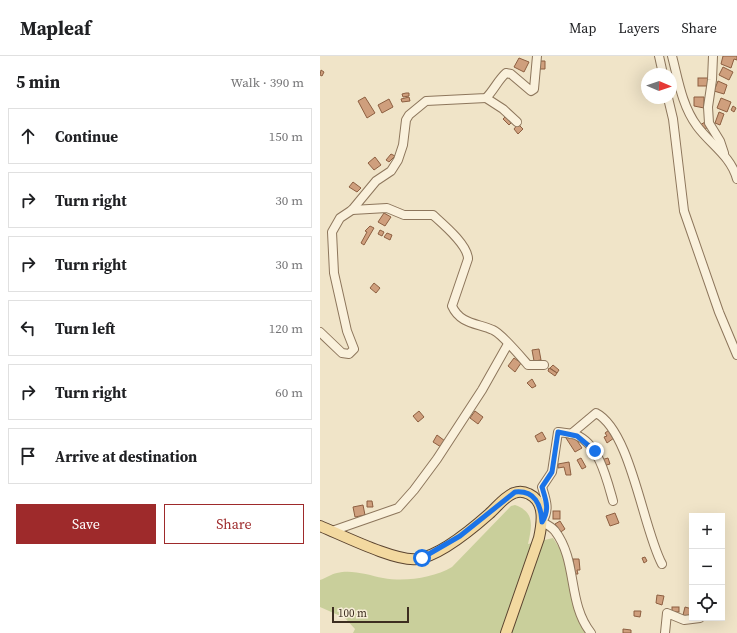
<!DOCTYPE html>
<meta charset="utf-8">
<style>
:root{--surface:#fff;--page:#f6f6f6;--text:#202124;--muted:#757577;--line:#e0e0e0;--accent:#9e2a2b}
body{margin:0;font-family:"Source Serif 4",serif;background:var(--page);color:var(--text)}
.controls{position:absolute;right:12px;bottom:12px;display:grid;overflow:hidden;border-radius:0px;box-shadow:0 4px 16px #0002}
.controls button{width:36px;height:36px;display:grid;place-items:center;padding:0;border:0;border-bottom:1px solid var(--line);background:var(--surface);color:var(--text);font:20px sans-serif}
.compass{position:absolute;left:321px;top:12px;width:36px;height:36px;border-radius:50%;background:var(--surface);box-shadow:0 4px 16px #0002;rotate:92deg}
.scale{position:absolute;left:12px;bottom:10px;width:77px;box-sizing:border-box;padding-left:4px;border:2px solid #3d2e20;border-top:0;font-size:11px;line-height:14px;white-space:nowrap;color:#3d2e20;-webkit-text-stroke:3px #f7eed8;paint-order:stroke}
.stop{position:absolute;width:12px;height:12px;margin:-9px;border:3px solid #1a73e8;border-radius:50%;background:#fff}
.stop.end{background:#1a73e8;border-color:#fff;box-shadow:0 1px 4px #0008}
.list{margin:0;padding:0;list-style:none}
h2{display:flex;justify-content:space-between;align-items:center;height:52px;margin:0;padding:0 16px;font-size:17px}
h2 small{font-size:13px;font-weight:400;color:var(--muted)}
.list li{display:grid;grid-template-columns:26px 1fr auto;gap:12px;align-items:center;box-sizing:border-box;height:56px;margin:0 8px 8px;padding:0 8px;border:1px solid var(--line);border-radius:0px}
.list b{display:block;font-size:15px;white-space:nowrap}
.list em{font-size:13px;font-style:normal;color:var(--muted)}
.actions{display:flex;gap:8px;padding:12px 16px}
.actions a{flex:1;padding:9px 0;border:1px solid var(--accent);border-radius:0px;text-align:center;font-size:14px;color:var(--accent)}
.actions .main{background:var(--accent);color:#fff}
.icon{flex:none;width:22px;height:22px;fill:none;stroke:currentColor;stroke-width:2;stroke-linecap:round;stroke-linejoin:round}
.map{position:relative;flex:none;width:417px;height:577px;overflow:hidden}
header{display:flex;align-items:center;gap:24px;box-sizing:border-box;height:56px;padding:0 20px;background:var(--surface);border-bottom:1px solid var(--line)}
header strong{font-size:19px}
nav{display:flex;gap:22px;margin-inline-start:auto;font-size:14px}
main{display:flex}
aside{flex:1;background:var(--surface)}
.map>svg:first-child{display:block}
.green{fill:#c9cf9b}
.building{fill:#cf9f7d;stroke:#8d5f41}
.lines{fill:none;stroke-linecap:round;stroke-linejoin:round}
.minor-casing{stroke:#8d765c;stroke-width:10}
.major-casing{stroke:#5b4430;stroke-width:12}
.minor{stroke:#faf1dc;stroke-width:8}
.major{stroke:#f3d9a0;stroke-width:10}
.route{stroke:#1a73e8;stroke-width:5}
</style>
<header>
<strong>Mapleaf</strong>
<nav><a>Map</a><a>Layers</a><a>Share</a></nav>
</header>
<main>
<aside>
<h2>5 min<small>Walk · 390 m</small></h2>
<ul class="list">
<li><svg class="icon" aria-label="ahead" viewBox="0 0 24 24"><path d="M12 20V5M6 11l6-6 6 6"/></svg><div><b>Continue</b></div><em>150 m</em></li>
<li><svg class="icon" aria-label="right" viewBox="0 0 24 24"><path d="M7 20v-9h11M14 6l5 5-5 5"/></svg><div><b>Turn right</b></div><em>30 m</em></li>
<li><svg class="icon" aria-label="right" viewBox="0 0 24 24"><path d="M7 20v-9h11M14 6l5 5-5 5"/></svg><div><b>Turn right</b></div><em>30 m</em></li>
<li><svg class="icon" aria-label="left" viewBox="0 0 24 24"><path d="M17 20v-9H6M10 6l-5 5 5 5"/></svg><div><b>Turn left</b></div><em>120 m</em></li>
<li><svg class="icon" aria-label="right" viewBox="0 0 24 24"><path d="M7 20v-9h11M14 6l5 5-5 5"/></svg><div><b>Turn right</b></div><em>60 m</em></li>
<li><svg class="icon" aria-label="arrive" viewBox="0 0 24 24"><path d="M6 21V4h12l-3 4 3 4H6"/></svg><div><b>Arrive at destination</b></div></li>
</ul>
<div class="actions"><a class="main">Save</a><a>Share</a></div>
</aside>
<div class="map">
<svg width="417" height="577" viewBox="0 0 417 577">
<rect width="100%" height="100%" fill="#f0e4c8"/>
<path class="green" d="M195,449C215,456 212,470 208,488L233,482L248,506L270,577H33L35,573L25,562L0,551V524C6,522 11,518 17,517C31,513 49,519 63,522C85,526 113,522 132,511L191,450Z"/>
<g class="building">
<path d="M403,0H417V4L414,3L411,12L401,8Z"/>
<path d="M199,2L209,6L204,16L194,11Z"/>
<path d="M220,5H225V13H219Z"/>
<path d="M403,11L413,16L409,24L399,19Z"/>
<path d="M1,14L4,16L2,20L0,19Z"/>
<rect x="378" y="22" width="11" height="8"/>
<path d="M398,25L407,29L404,38L394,35Z"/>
<path d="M86,37H89V40L83,41L82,38Z"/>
<path d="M45,41L55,57L47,62L38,45Z"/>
<path d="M89,41L90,45L82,46L81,43Z"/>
<path d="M374,41H384V52L374,50Z"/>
<path d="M401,42L411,46L407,56L397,52Z"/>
<path d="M69,43L73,51L62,57L58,49Z"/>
<path d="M413,50L416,52L414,56L411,54Z"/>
<path d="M399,56L404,58L400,69L395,67Z"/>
<path d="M186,60L192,66L189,69L183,63Z"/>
<path d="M385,66L388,71L384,74L380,69Z"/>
<path d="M198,68L203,73L198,78L194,73Z"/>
<path d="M71,98L75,100L69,106L66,104Z"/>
<path d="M55,101L61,109L54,114L48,107Z"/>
<path d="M33,126L41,132L37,136L29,131Z"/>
<path d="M64,157L71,161L65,170L58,166Z"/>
<path d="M50,170L54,172L44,189L41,187L47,176L45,175Z"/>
<path d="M60,174L64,176L62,180L58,178Z"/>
<path d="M67,177L72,179L70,184L64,181Z"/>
<path d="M54,227L60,232L56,237L50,232Z"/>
<path d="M219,293L221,304L214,305L212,294Z"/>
<path d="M194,302L201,307L195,316L188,310Z"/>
<path d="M233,309L239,314L237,317L230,312Z"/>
<path d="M229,312L237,317L235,320L228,315Z"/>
<path d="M212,323L216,330L212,332L207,327Z"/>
<path d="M99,355L104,361L98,366L93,360Z"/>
<path d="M155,355L163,361L158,368L150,362Z"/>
<path d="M289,374L294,382L287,387L284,381L287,380L285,377Z"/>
<path d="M222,376L226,383L218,386L215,380Z"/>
<path d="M117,379L125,385L121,391L113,386Z"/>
<path d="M250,380L251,382L254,380L262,392L255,396L246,382Z"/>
<path d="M261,402L266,411L262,413L257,404Z"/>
<path d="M288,402L290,408L283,410L281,404Z"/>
<path d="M249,406L251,419H246L244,411L238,412V408Z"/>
<path d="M47,445H52L53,451H47Z"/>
<path d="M43,449L45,459L35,461L33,451Z"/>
<rect x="233" y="455" width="7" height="8"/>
<path d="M295,457L299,467L290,470L286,460Z"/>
<path d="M240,465L245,473L238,478L235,474L238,472L235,468Z"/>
<path d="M325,501L327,505L324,507L322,502Z"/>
<path d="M253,503H259L260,514H257L258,518H255Z"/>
<path d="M337,539L344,540L342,549L336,547Z"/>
<rect x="352" y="551" width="7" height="5"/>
<path d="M365,551L372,553L370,561L363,559Z"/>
<path d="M314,555H321L320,561L314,560Z"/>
<path d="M303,573L311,574V577H303Z"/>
</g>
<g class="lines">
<g class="minor-casing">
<g id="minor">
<path d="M339,0L343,18"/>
<path d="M352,0C358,23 362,50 377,70C390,88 411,100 417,123"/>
<path d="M393,0L392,24L388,51L389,67L400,85L404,97"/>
<path d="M166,42L183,53L197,66"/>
<path d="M348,42L353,63L364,155L399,256L417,299"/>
<path d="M32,154L67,152L84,159H113C124,169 148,189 148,203L132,250C140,268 157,267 173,274C181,277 201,301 208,309H224"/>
<path d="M0,276L22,297L29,298L34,293L27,275L14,217L12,176L20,162L32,154L56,125L71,115L78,104L83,89L86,64L89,59L106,45L166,42C174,34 178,24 186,17L191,18L211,35L214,33L217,0"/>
<path d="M251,378L276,357C311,375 323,473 342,508"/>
<path d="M12,475L78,452L94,434L117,403L162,334L188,288"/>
<path d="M271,577C247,547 258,505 235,475C232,471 226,468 222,466C230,454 226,444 222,431L232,416L238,376C244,377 250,377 256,379C279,388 287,424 293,445"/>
<path d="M345,577L347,557L364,564L380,562"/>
</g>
</g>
<g class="major-casing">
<path id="major" d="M0,470C22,479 76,506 97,503C119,500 152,473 169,458C176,452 185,440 194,437C199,435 205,436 209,438C226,446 222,468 219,482L186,577"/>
</g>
<use href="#minor" class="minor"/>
<use href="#major" class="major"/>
</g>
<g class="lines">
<path class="route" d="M102,502L140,480L195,436C215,434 221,449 222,466C230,454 226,444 222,431L232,416L238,376L257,380L275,395"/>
</g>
</svg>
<div class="controls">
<button>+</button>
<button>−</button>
<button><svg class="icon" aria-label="locate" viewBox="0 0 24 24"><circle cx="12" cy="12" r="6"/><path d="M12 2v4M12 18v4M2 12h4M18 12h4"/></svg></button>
</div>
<svg class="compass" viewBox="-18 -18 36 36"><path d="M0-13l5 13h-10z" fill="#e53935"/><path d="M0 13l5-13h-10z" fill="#757577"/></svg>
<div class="scale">100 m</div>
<div class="stop" style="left:102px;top:502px"></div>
<div class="stop end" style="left:275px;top:395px"></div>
</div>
</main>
